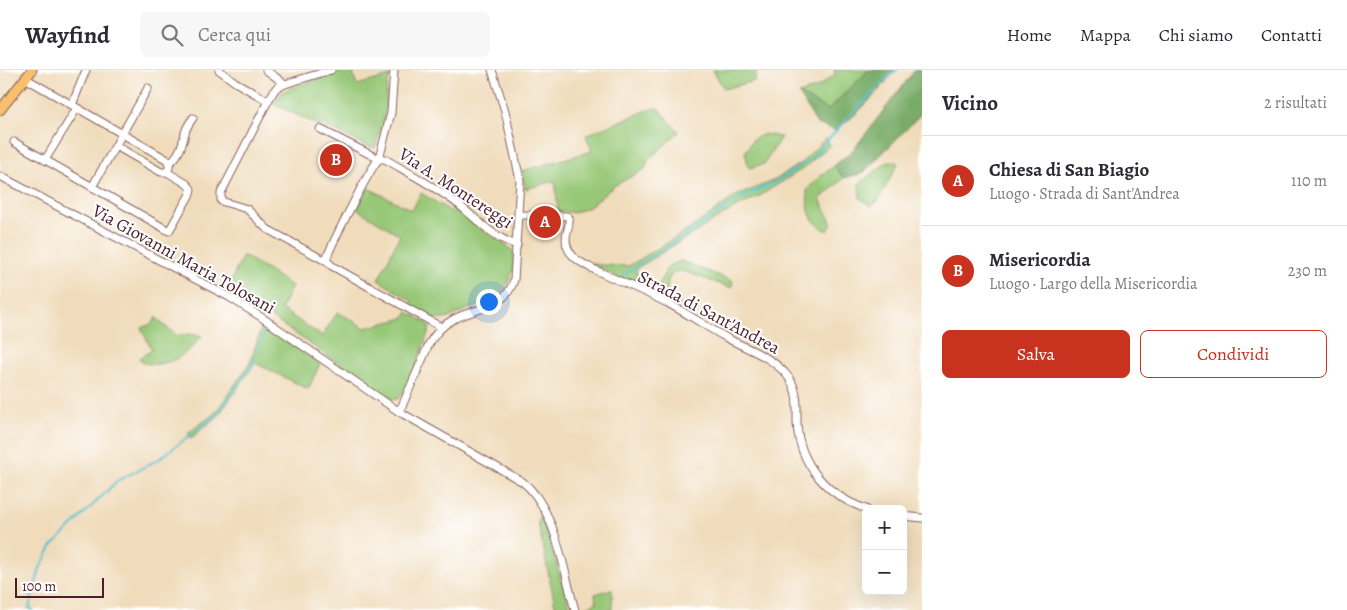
<!DOCTYPE html>
<html lang="it">
<meta charset="utf-8">
<style>
:root{--surface:#fff;--page:#f7f7f7;--text:#2b2b33;--muted:#7c7c81;--line:#e1e1e2;--accent:#c8321e}
body{margin:0;font-family:Alegreya,serif;background:var(--page);color:var(--text)}
.controls{position:absolute;right:15px;bottom:15px;display:grid;overflow:hidden;border-radius:8px;box-shadow:0 5px 20px #0002}
.controls button{width:45px;height:45px;display:grid;place-items:center;padding:0;border:0;border-bottom:1px solid var(--line);background:var(--surface);color:var(--text);font:25px sans-serif}
.scale{position:absolute;left:15px;bottom:12px;width:89px;box-sizing:border-box;padding-left:5px;border:2px solid #4a1f2b;border-top:0;font-size:14px;line-height:18px;white-space:nowrap;color:#4a1f2b;-webkit-text-stroke:4px #fff;paint-order:stroke}
.you{position:absolute;left:488px;top:231px;width:18px;height:18px;margin:-12px;border:4px solid #fff;border-radius:50%;background:#1a73e8;box-shadow:0 0 0 8px #1a73e833}
.badge{display:grid;place-items:center;width:32px;height:32px;border-radius:50%;background:var(--accent);color:#fff;font-size:16px;font-weight:700}
.pin{position:absolute;translate:-50% -50%;border:2px solid #fff;box-shadow:0 1px 5px #0006}
.list{margin:0;padding:0;list-style:none}
h2{display:flex;justify-content:space-between;align-items:center;height:65px;margin:0;padding:0 20px;font-size:21px}
h2 small{font-size:16px;font-weight:400;color:var(--muted)}
.list li{display:grid;grid-template-columns:32px 1fr auto;gap:15px;align-items:center;box-sizing:border-box;height:90px;padding:0 20px;border-top:1px solid var(--line)}
.list b{display:block;font-size:19px;white-space:nowrap}
.list p{margin:0;font-size:16px;white-space:nowrap;color:var(--muted)}
.list em{font-size:16px;font-style:normal;color:var(--muted)}
.actions{display:flex;gap:10px;padding:15px 20px}
.actions a{flex:1;padding:11px 0;border:1px solid var(--accent);border-radius:8px;text-align:center;font-size:18px;color:var(--accent)}
.actions .main{background:var(--accent);color:#fff}
.icon{flex:none;width:28px;height:28px;fill:none;stroke:currentColor;stroke-width:2;stroke-linecap:round;stroke-linejoin:round}
.map{position:relative;flex:none;width:922px;height:540px;overflow:hidden}
header{display:flex;align-items:center;gap:30px;box-sizing:border-box;height:70px;padding:0 25px;background:var(--surface);border-bottom:1px solid var(--line)}
header strong{font-size:24px}
nav{display:flex;gap:28px;margin-inline-start:auto;font-size:18px}
.search{width:350px;height:45px;background:var(--page);display:flex;align-items:center;gap:12px;box-sizing:border-box;padding:0 18px;border-radius:8px;color:var(--muted);font-size:19px}
main{display:flex}
aside{flex:1;background:var(--surface)}
.map>svg:first-child{display:block}
.green{fill:#97c877;stroke:#707451}
.forest{fill:#79ac68;stroke:#62664a}
.lines{fill:none;stroke-linecap:round;stroke-linejoin:round}
.stream{stroke:#54c0cf;stroke-width:2}
.minor-casing{stroke:#84615d;stroke-width:9}
.major-casing{stroke:#84615d;stroke-width:11}
.minor{stroke:#fff;stroke-width:7}
.major{stroke:#f9bf6c;stroke-width:9}
.labels{text-anchor:middle;dominant-baseline:central;stroke-width:4;stroke-linejoin:round;paint-order:stroke}
.street-label{font-size:18px;fill:#4a1f2b;stroke:#fff}
</style>
<header>
<strong>Wayfind</strong>
<div class="search"><svg class="icon" aria-label="search" viewBox="0 0 24 24"><circle cx="10" cy="10" r="6"/><path d="M15 15l6 6"/></svg>Cerca qui</div>
<nav><a>Home</a><a>Mappa</a><a>Chi siamo</a><a>Contatti</a></nav>
</header>
<main>
<div class="map">
<svg width="922" height="540" viewBox="0 0 922 540">
<rect width="100%" height="100%" fill="#fff"/>
<filter id="ink" filterUnits="userSpaceOnUse"><feTurbulence type="fractalNoise" baseFrequency=".02" numOctaves="2"/><feDisplacementMap in="SourceGraphic" scale="10" xChannelSelector="R" yChannelSelector="G"/><feConvolveMatrix kernelMatrix="1 2 1 2 8 2 1 2 1" color-interpolation-filters="sRGB"/></filter>
<filter id="wash" filterUnits="userSpaceOnUse"><feTurbulence type="fractalNoise" baseFrequency=".0096" numOctaves="4" result="noise"/><feDisplacementMap in="SourceGraphic" scale="20" xChannelSelector="R" yChannelSelector="G"/><feGaussianBlur stdDeviation="1.12" result="paint"/><feColorMatrix in="noise" values="0 0 0 0 0 0 0 0 0 0 0 0 0 0 0 0 0 1.4 0 .05"/><feComposite in="paint" operator="in"/></filter>
<g filter="url(#wash)">
<rect width="100%" height="100%" fill="#f0dcbb"/>
<g class="green">
<path d="M346,0H352L357,15L390,6C386,16 387,23 386,34C385,49 379,64 375,78L367,76L321,54L320,56L274,34L283,21Z"/>
<path d="M713,0H758L754,11L724,19Z"/>
<path d="M834,0H869L828,40L799,24L816,18L835,5Z"/>
<path d="M653,38L659,39L679,62L648,90L645,99L614,116L589,137L573,143L565,141L558,142L555,111L525,119L522,101L592,81L586,65Z"/>
<path d="M765,64L781,67L764,94L749,98L745,83L753,69Z"/>
<path d="M826,68L830,75L804,98L758,127L733,139L637,198L636,204L658,216L668,196L681,191L733,211L731,218L683,201L674,202L668,210L667,221L684,237L587,193L601,195L629,196L688,160L736,126L775,110L802,92Z"/>
<path d="M894,91L898,94L877,132L871,136L860,128L859,114L886,93Z"/>
<path d="M834,96L844,108L820,129L832,154L828,161C808,152 808,140 807,120L820,106Z"/>
<path d="M368,118L412,140L421,123L452,142L456,138L480,159L509,177L514,183L513,201L507,215L494,231L468,239L446,249H432L410,237L412,231L378,210L400,165L357,139Z"/>
<path d="M243,185L292,216L281,239L322,266L338,242L365,258L404,248L408,242L427,253L430,258C421,282 414,309 398,329H391L228,218Z"/>
<path d="M156,247L161,253L178,266L190,264L202,266C187,285 169,298 143,293L139,288L152,280L141,258L153,253Z"/>
<path d="M262,256L269,259L320,294L308,319L255,293L218,346L191,368L188,363L215,343L250,293Z"/>
<path d="M540,442L571,540H556L538,453Z"/>
<path d="M612,519V540H583V538L596,533L595,524Z"/>
</g>
<g class="forest">
<path d="M869,0H895C877,23 859,44 835,60L817,54L799,24L828,40Z"/>
<path d="M915,0H922V43L863,103L844,108L834,96L853,80Z"/>
</g>
<g class="lines">
<g class="stream">
<path d="M623,205L663,180L739,129L776,112L811,89L842,54L890,5L898,0"/>
<path d="M33,540L29,538L40,498L51,477L117,411L159,389L218,344L252,295L265,262"/>
</g>
</g>
</g>
<g filter="url(#ink)">
<g class="lines">
<g class="minor-casing">
<g id="minor">
<path d="M219,0L235,12L268,31"/>
<path d="M266,0L285,14L331,0"/>
<path d="M25,8L166,89L169,93V98L167,102H161L116,76"/>
<path d="M285,14L276,18L268,31L221,123V131L247,139L267,159L322,189L326,190L332,196L441,257"/>
<path d="M72,35L86,0"/>
<path d="M320,59L379,89H385C407,102 430,114 451,129C473,144 490,167 517,175"/>
<path d="M14,72L169,161L190,124L191,119L187,114L167,102"/>
<path d="M45,90L77,38"/>
<path d="M169,93C179,87 183,73 185,63C186,58 190,52 193,48"/>
<path d="M0,106L229,227L261,247L398,341L523,412C556,439 563,499 575,540"/>
<path d="M92,117L148,18"/>
<path d="M519,145L567,146L569,148C570,156 566,162 566,169C566,184 578,191 589,197C616,210 645,221 671,235C690,245 708,258 727,268C747,279 770,286 785,303C799,318 797,334 797,353C799,395 828,426 866,439"/>
<path d="M326,190C329,179 371,96 379,89L391,43L394,0"/>
<path d="M398,341L402,336L429,274C435,263 443,255 454,249C477,237 505,239 514,210L520,110L505,41L492,0"/>
<path d="M903,446L922,448"/>
</g>
</g>
<g class="major-casing">
<path id="major" d="M0,40L32,0"/>
</g>
<use href="#minor" class="minor"/>
<use href="#major" class="major"/>
</g>
</g>
<g class="labels">
<g class="street-label">
<text transform="translate(456 118) rotate(33)">Via A. Montereggi</text>
<text transform="translate(184 189) rotate(29)">Via Giovanni Maria Tolosani</text>
<text transform="translate(709 242) rotate(28)">Strada di Sant'Andrea</text>
</g>
</g>
</svg>
<div class="controls">
<button>+</button>
<button>−</button>
</div>
<div class="scale">100 m</div>
<div class="you"></div>
<div class="pin badge" style="left:545px;top:152px">A</div>
<div class="pin badge" style="left:336px;top:90px">B</div>
</div>
<aside>
<h2>Vicino<small>2 risultati</small></h2>
<ul class="list">
<li><span class="badge">A</span><div><b>Chiesa di San Biagio</b><p>Luogo · Strada di Sant'Andrea</p></div><em>110 m</em></li>
<li><span class="badge">B</span><div><b>Misericordia</b><p>Luogo · Largo della Misericordia</p></div><em>230 m</em></li>
</ul>
<div class="actions"><a class="main">Salva</a><a>Condividi</a></div>
</aside>
</main>
